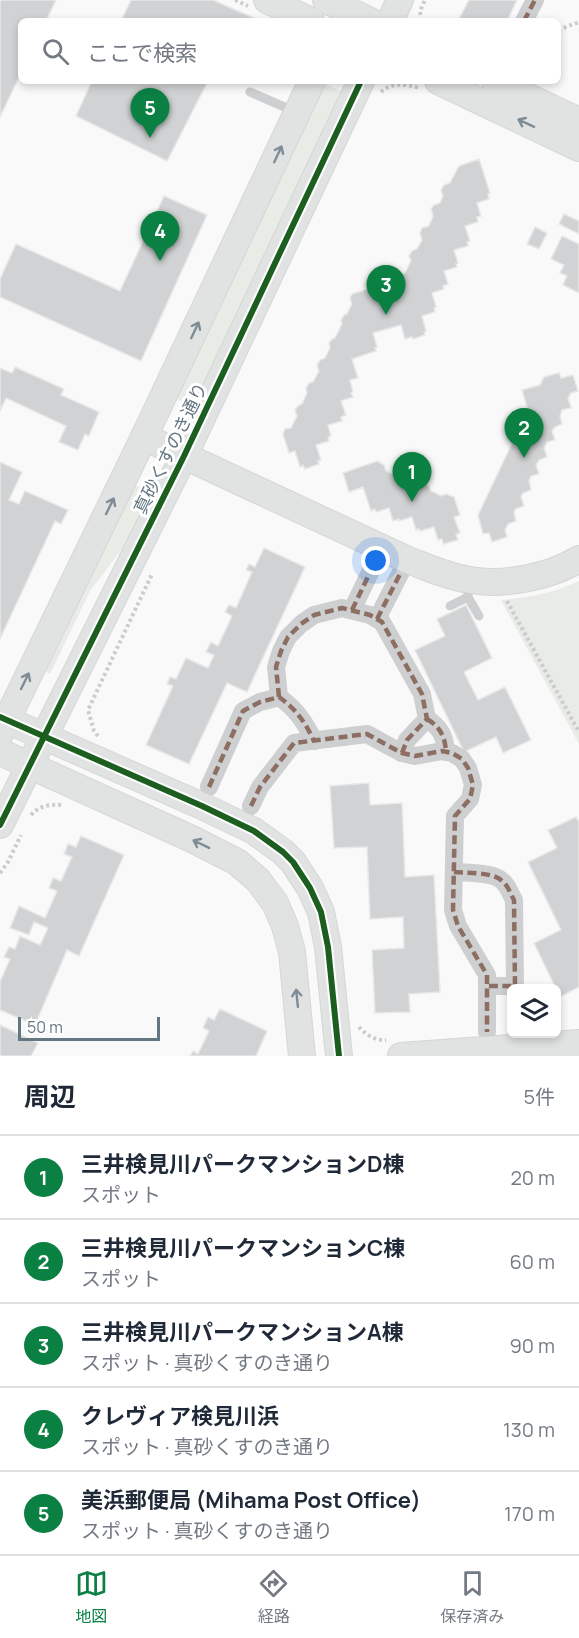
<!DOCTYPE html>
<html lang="ja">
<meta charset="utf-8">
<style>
:root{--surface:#fff;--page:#f6f6f7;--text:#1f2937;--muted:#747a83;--line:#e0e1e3;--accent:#0b8043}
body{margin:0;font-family:Manrope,"Noto Sans JP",sans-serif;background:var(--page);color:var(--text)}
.controls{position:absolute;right:18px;bottom:18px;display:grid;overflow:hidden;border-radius:9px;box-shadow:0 3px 9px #0003}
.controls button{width:54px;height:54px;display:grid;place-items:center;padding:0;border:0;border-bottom:2px solid var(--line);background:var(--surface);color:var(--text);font:30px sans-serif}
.scale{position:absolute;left:18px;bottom:15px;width:142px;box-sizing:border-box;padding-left:6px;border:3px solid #657683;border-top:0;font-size:16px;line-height:21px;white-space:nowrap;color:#657683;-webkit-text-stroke:4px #fff;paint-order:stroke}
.you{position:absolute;left:376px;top:561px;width:21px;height:21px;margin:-15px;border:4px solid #fff;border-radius:50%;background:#1a73e8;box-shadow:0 0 0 9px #1a73e833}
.badge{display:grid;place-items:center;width:39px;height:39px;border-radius:50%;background:var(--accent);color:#fff;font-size:20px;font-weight:700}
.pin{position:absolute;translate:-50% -50px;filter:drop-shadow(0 2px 3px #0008)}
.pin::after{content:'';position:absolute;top:32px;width:21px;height:18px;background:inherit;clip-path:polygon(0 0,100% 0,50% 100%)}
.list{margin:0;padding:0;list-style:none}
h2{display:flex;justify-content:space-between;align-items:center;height:78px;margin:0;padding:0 24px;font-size:26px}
h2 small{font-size:20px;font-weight:400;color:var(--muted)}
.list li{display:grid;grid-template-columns:39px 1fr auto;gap:18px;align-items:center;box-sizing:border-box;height:84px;padding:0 24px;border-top:2px solid var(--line)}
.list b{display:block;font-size:22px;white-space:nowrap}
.list p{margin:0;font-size:20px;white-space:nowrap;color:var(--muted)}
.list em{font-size:20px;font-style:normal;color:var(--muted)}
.icon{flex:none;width:33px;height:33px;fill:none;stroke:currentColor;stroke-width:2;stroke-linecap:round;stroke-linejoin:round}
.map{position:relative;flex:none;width:579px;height:1056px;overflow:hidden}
.search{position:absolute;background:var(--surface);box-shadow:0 3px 9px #0003;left:18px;right:18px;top:18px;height:66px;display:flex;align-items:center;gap:15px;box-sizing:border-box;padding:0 21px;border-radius:9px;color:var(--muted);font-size:22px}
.sheet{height:498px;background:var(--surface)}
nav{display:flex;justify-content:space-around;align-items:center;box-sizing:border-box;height:84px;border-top:2px solid var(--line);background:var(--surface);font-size:16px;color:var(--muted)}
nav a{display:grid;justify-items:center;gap:3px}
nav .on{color:var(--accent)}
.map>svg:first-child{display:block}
.green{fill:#e8ebe6}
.building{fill:#d0d2d3;stroke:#e8e8e8;stroke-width:1.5}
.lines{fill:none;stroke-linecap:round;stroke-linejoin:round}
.secondary-casing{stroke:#d5d6d7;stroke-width:28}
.path{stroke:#cbcccd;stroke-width:4;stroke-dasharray:3 3;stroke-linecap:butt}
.lane{stroke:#cecfd0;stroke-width:9}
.street{stroke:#cecfd0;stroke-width:18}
.secondary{stroke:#e1e2e2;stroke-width:26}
.quiet{stroke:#8d6e63;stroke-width:4.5;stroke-dasharray:9 4.5;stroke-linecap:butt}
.cycleway-casing{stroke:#fff;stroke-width:10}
.cycleway{stroke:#1b5e20;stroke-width:6}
.oneway{stroke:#7e8c96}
.labels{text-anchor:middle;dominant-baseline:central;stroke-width:6;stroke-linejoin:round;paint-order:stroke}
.street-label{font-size:18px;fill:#657683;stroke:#fff}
</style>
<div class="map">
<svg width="579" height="1056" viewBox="0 0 579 1056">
<rect width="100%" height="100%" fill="#f9f9f9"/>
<g class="green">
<path d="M323,83L343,92L195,408L175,398Z"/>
<path d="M133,484L154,495L135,532L90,591L50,674L44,671Z"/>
<path d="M579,581V744L501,600C530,597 551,594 579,581Z"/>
</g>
<g class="building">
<path d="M1,0H56L46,21H21V73L0,117V3Z"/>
<path d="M131,0H213L261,21H121Z"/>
<path d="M469,0H517L507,21H458Z"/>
<path d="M92,81H208L167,161L76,116Z"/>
<path d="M479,159L490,193L488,194L489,199L477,203L481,216L477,217L478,222L465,226L470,241L467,242L468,246L454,250L458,263L456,264L457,267L444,271L448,284L443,286L444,289L432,293L436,307L434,308L435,312L422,316L426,331L424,332L425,335L413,339L412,337L405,339L401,325L373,333L377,347L375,348L376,351L352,359L358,378L350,380L353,392L351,393L353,397L341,401L346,415L341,417L342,421L328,425L331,436L328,437L329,441L316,445L321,460L318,461L319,464L305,469L303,465L300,467L295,451L289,453L283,434L285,429L291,428L297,416L295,410L298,406L302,404L307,393L306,388L309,383L313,382L319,371L317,365L320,360L325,358L330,348L329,343L332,339L335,338L342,324L341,320L344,315L347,314L352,304L350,298L352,294L390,282L394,296L400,283L399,279L402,274L405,273L411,261L409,256L412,251L417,249L422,240L420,233L422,228L429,226L433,216L431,209L434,205L440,203L443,196L441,190L444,185L450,183L459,166Z"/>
<path d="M164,196L207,215L141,361L0,297V279L16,244L120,291Z"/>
<path d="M564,214L579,221V234L559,224Z"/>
<path d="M535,227L547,233L539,249L527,244Z"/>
<path d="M562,236L579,244V293L563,285L567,276L560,273L564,265L551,259Z"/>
<path d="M15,367L64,389L61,395L99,412L89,436L85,434L78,450L59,442L66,426L6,398L0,411V368L12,373Z"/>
<path d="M559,373L561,378L573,375L578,391L571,393L568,398L571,408L562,410L560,416L562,424L555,427L552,431L555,440L547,442L544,448L547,457L539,460L536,465L539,474L531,476L529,481L531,490L523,493L521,497L524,506L515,509L514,513L516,521L508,524L505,530L507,537L492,542L489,533L483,534L478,515L528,410L522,390L540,385L544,377Z"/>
<path d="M377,461L384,465L386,471L392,474L399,472L406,475L408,481L415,484L421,482L429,486L431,491L441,496L446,494L454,497L460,515L454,517L460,533L456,534L458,540L443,544L442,539L438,540L434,527L420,531L419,529L416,530L412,517L399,521V519L393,521L389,508L376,512L375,509L371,511L363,487L349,492L343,473Z"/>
<path d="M0,462L22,472L9,500L19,504L25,491L68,510L61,524L55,521L0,639Z"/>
<path d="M264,548L305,567L247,692L227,683L189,764L146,745L173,686L167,684L170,677L176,679L186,658L208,668L214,655L206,652L211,642L218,646L232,616L225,612L229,605L236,608L252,572L246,570L249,564L255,567Z"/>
<path d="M466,605L492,658L464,672L478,700L505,687L531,740L503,753L496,737L464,752L415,650L445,636L437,619Z"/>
<path d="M369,783L370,805L402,803L405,877L434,875L440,992L409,994L410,1012L375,1013L372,950L404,948L403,917L370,919L367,847L334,848L330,786Z"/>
<path d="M576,817L579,822V987L560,997L534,943L561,930L528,862L557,848L548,830Z"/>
<path d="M81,836L124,855L79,956L67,950L35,1025L0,1010V982L10,959L4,957L9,947L15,949L20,936L40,945L48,928L34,922L29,935L10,928L19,906L45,918L57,891L49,888L53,878L61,881L72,857L64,854L68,844L76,847Z"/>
<path d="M220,1009L267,1031L256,1056H190L193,1051L198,1054L209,1031L203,1028L208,1017L214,1020Z"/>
<path d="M0,1025L38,1043L31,1056H0Z"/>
</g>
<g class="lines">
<g class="secondary-casing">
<g id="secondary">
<path d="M267,0L311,21"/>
<path d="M326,0L370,21"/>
<path d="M390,21L400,0"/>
<path d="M438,81L579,148"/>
<path d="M495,81L579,121"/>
<path d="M144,437L408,560C429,568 449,577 470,580C504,586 550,577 579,559"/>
<path d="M0,717L202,806L254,831L283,852L293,862L310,888L321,912L328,947L339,1056"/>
<path d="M0,734L144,437L312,81"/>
<path d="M0,752L192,839L237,862L258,880L275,903L285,926L292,952L302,1056"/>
<path d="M0,825L184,456L361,81"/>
<path d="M401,1056L579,1043"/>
</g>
</g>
<g class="path">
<path d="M235,0L248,6"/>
<path d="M421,21L420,11L425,0"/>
<path d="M558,30L579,22"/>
<path d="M381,92C392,82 405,84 419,88"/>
<path d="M507,601L579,732"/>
<path d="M98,736L94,731L88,710L152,574"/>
<path d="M31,815C39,806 50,804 62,805"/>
<path d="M0,873L8,862L21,835"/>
<path d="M359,1027C365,1034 375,1041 386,1040"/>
</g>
<g class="lane">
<path d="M250,92L296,112"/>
<path d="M468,582V597L479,616"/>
<path d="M450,606L468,597"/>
</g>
<g class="street">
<path d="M524,21L535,0"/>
<path d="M352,610L376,560"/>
<path d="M377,619L401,572"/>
<path d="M279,697L276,667L281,651L288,637L301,624L314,615L342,608L370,615L382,622L422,694L427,719L407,740L402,753"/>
<path d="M427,719C440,727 445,736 446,752"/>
<path d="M209,787L243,711L260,702L279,697C296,709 305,722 314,741"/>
<path d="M251,806L260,787L294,743L367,734L387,745L402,753L415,756L442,751L452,753L462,759L468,768L473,785L470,799L455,816L453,910L458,926L487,975V1032"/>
<path d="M454,872C466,873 492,872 501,880C508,885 510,893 514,900L515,986H487"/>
</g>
<use href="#secondary" class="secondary"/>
<g class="quiet">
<path d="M524,21L535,0"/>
<path d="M352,610L376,560"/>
<path d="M377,619L401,572"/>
<path d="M279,697L276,667L281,651L288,637L301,624L314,615L342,608L370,615L382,622L422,694L427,719L407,740L402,753"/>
<path d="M427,719C440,727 445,736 446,752"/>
<path d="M209,787L243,711L260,702L279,697C296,709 305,722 314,741"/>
<path d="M251,806L260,787L294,743L367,734L387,745L402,753L415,756L442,751L452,753L462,759L468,768L473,785L470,799L455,816L453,910L458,926L487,975V1032"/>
<path d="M454,872C466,873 492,872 501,880C508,885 510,893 514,900L515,986H487"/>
</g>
<g class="cycleway-casing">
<g id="cycleway">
<path d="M0,717L202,806L254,831L283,852L293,862L310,888L321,912L328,947L339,1056"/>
<path d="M0,825L184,456L361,81"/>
</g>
</g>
<use href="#cycleway" class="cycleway"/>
</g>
<defs><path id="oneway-shaft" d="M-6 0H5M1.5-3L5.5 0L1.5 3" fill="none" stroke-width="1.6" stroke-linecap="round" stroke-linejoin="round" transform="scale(1.5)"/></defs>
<g class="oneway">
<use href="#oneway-shaft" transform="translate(526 123) rotate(-155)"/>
<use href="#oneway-shaft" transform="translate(278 154) rotate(-65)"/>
<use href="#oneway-shaft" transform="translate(195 330) rotate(-65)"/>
<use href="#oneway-shaft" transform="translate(110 506) rotate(-64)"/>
<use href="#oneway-shaft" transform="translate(25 681) rotate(-64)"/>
<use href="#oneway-shaft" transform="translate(201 844) rotate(-154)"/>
<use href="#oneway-shaft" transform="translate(297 998) rotate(-96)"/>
</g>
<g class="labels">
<g class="street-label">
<text transform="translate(170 448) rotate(-64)">真砂くすのき通り</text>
</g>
</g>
</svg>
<div class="controls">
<button><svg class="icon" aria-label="layers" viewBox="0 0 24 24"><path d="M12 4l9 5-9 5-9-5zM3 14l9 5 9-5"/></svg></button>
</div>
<div class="scale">50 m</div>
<div class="you"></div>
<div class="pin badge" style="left:412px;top:502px">1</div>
<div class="pin badge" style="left:524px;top:458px">2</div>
<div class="pin badge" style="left:386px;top:315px">3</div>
<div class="pin badge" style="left:160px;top:261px">4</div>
<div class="pin badge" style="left:150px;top:138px">5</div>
<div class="search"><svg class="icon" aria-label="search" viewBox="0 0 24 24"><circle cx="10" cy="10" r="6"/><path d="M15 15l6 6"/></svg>ここで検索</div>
</div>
<section class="sheet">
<h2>周辺<small>5件</small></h2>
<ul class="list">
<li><span class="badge">1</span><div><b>三井検見川パークマンションD棟</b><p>スポット</p></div><em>20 m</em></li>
<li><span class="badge">2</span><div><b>三井検見川パークマンションC棟</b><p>スポット</p></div><em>60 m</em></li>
<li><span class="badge">3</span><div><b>三井検見川パークマンションA棟</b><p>スポット · 真砂くすのき通り</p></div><em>90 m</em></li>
<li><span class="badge">4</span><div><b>クレヴィア検見川浜</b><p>スポット · 真砂くすのき通り</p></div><em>130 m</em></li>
<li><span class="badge">5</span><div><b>美浜郵便局 (Mihama Post Office)</b><p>スポット · 真砂くすのき通り</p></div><em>170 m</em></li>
</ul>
</section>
<nav>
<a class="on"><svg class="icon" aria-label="map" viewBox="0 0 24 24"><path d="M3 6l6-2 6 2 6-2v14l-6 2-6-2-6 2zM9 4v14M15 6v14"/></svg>地図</a>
<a><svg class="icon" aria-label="directions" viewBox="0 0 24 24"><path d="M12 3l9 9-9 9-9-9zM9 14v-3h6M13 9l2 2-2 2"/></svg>経路</a>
<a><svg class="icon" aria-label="saved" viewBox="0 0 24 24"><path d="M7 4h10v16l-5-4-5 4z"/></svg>保存済み</a>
</nav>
